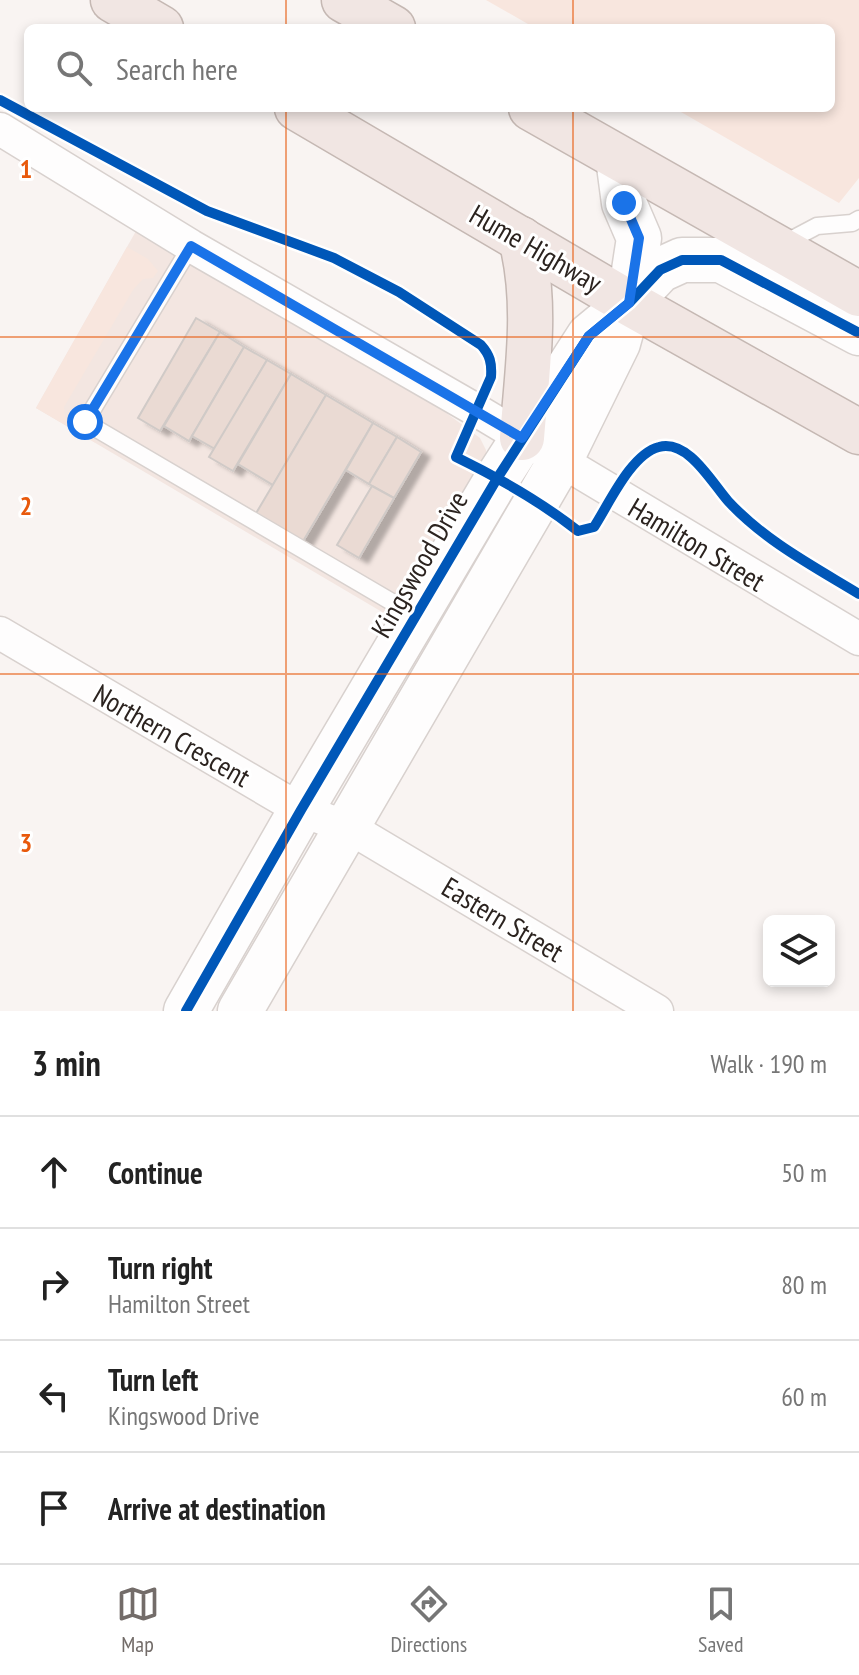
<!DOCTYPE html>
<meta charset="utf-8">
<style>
:root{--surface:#fff;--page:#f6f6f6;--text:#222;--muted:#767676;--line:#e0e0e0;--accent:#736c69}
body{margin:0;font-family:"PT Sans Narrow",sans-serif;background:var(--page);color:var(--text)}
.controls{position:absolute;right:24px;bottom:24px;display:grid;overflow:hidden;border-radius:12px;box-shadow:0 4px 12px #0003}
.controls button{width:72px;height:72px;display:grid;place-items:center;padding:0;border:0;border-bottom:2px solid var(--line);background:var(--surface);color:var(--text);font:40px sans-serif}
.stop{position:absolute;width:24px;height:24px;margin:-18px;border:6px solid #1a73e8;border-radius:50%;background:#fff}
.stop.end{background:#1a73e8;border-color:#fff;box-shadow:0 2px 8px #0008}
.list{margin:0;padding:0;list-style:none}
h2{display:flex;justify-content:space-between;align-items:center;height:104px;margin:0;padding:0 32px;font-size:34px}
h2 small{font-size:26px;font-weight:400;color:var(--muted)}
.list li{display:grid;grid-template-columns:52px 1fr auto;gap:24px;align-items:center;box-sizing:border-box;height:112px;padding:0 32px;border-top:2px solid var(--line)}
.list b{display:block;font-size:30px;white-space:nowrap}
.list p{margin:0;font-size:26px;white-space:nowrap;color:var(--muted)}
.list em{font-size:26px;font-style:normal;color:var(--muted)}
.icon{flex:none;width:44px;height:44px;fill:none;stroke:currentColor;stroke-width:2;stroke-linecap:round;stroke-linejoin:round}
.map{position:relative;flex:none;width:859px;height:1011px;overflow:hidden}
.search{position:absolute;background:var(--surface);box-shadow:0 4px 12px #0003;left:24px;right:24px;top:24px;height:88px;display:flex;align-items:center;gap:20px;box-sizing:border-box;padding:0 28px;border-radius:12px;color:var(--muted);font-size:30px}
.sheet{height:552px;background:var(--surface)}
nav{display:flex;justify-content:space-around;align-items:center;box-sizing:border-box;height:112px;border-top:2px solid var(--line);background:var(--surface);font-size:22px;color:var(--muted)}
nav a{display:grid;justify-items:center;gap:4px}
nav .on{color:var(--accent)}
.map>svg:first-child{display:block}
.built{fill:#f3e6e1}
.green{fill:#f8e6de}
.building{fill:#eadad3;stroke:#d0cac7;stroke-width:2;filter:url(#shadow)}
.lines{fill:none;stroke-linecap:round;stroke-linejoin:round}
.lane-casing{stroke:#d8d1ce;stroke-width:19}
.street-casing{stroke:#d8d1ce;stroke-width:35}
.secondary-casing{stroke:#d8d1ce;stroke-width:47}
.highway-casing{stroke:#c5b8b3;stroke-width:47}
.lane{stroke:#fefdfd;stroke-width:16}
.street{stroke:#fefdfd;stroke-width:32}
.secondary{stroke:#fefdfd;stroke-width:44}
.highway{stroke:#f1e6e3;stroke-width:44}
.cycleway-casing{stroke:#fff;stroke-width:15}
.cycleway{stroke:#0057b8;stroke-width:10}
.route{stroke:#1a73e8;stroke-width:10}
.grid{fill:none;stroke:#e8590c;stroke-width:2;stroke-opacity:0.55}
.labels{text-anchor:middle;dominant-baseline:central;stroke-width:6;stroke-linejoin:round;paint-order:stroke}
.street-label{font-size:28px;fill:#2b231f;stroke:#fff}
.grid-label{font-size:26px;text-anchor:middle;font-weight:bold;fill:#e8590c;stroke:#fff;stroke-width:6;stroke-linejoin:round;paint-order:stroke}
</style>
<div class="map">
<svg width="859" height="1011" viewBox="0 0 859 1011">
<defs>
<filter id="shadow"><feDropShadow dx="9" dy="5" stdDeviation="2" flood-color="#0004"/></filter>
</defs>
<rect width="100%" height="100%" fill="#f9f4f2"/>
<path class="built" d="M136,231L445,412L480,438L486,450V461L394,619L36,408Z"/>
<g class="green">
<path d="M486,0H859V178L839,203L674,108H831V28H535Z"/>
<path d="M127,247L148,259L158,271L153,278L143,279L133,290L64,407L65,417L88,432L96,443L36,408Z"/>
</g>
<g class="building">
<path d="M196,318L220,332L160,431L138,418Z"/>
<path d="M220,332L244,347L189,441L164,426Z"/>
<path d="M244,347L267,360L215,449L192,436Z"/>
<path d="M267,360L291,374L233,471L209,457Z"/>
<path d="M291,374L326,395L273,485L238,464Z"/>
<path d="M326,395L373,423L302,543L255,515Z"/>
<path d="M373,423L397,437L369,484L346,470Z"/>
<path d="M397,437L421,452L394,498L369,484Z"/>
<path d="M372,486L394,498L359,558L337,545Z"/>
</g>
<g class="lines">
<g class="lane-casing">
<g id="lane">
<path d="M783,244L817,226L852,223L859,219"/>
<path d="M191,246L85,422L414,615"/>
</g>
</g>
<g class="street-casing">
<g id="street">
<path d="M0,129L191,246L476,410L859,639"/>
<path d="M0,633L301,810L348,828L365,837L657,1011"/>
</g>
</g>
<g class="secondary-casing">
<g id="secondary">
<path d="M186,1011L301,810L498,477L589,336L629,303L660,270L682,260H721L859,333"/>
<path d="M240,1011L560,461L618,343L629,303L639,238L624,203L618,158"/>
</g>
</g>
<g class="highway-casing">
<g id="highway">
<path d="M113,0L161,28"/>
<path d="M344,0L393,28"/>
<path d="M297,108L629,303L859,432"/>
<path d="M531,108L859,294"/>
<path d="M521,239C538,305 527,371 522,438"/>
</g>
</g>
<use href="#lane" class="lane"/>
<use href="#street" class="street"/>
<use href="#secondary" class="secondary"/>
<use href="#highway" class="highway"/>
<g class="cycleway-casing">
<g id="cycleway">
<path d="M0,100L207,211L334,258L399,292L481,345C490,355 492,363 491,377L456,457C499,478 540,501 578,531L594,527C609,504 631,454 659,447C688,439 712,483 728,501C765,541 813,566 859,594"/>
<path d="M186,1011L301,810L498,477L589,336L629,303L660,270L682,260H721L859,333"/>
</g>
</g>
<use href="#cycleway" class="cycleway"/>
</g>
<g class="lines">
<path class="route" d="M85,422L191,246L522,438L589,336L629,303L639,238L624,203"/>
</g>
<path class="grid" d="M286,0V28M573,0V28M286,108V1011M573,108V1011M0,337H859M0,674H859"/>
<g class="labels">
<g class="street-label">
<text transform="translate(536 248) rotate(30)">Hume Highway</text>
<text transform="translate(697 544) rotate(31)">Hamilton Street</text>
<text transform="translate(419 564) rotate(-60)">Kingswood Drive</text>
<text transform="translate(172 735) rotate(30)">Northern Crescent</text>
<text transform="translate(503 919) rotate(31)">Eastern Street</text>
</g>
</g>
<g class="grid-label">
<text x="26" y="178">1</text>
<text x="26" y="515">2</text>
<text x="26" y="852">3</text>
</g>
</svg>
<div class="controls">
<button><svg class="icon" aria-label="layers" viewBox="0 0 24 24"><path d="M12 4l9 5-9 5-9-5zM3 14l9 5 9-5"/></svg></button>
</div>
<div class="stop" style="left:85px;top:422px"></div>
<div class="stop end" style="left:624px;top:203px"></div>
<div class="search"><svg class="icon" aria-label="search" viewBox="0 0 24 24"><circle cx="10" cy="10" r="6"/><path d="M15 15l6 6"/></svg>Search here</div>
</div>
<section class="sheet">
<h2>3 min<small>Walk · 190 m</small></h2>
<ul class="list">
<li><svg class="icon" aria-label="ahead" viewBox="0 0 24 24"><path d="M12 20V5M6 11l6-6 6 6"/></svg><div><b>Continue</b></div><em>50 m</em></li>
<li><svg class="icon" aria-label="right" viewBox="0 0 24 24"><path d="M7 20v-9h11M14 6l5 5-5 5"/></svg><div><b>Turn right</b><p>Hamilton Street</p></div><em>80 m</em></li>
<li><svg class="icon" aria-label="left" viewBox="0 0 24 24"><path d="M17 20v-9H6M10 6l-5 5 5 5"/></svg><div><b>Turn left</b><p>Kingswood Drive</p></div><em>60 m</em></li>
<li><svg class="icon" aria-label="arrive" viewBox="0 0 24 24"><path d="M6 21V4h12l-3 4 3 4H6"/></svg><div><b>Arrive at destination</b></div></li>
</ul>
</section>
<nav>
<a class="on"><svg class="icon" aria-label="map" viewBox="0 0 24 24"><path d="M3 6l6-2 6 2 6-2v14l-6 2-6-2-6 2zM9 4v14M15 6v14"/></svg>Map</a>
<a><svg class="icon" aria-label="directions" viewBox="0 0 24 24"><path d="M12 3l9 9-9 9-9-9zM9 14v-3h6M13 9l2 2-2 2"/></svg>Directions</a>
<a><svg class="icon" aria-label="saved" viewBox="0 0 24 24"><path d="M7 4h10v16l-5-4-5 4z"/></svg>Saved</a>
</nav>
